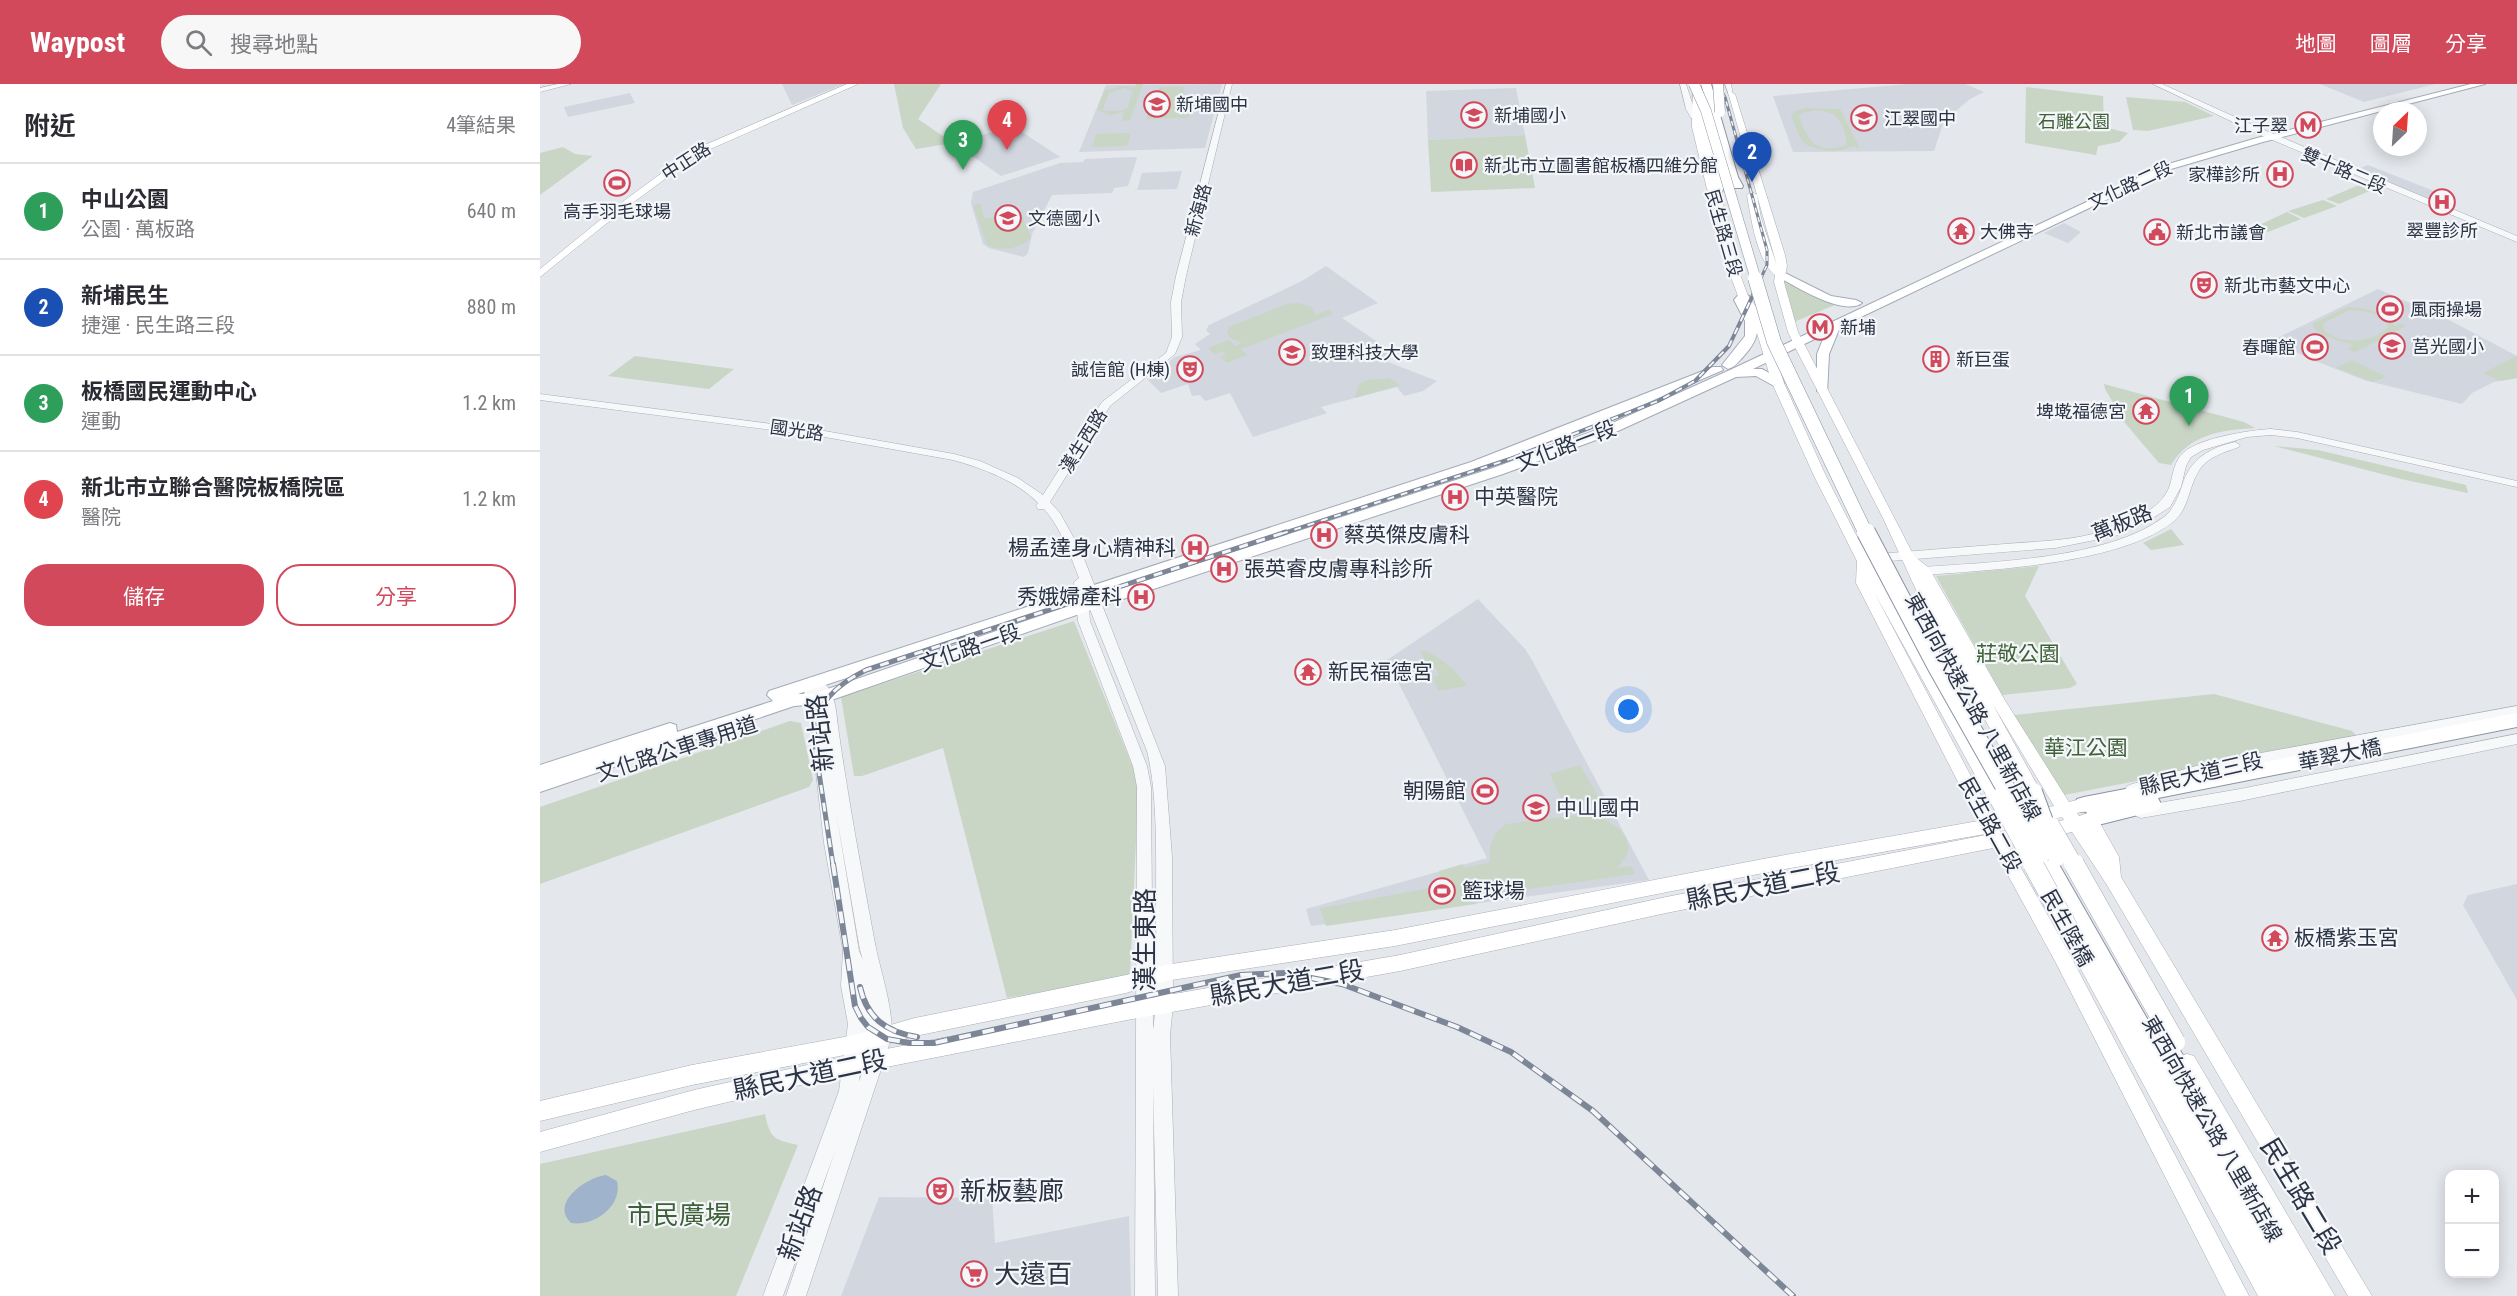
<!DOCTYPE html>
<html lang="zh-TW">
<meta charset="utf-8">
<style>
:root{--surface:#fff;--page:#f7f7f7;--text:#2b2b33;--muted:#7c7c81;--line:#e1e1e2;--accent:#d1495b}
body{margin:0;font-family:"Roboto Condensed","Noto Sans TC",sans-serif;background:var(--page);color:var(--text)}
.controls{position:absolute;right:18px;bottom:18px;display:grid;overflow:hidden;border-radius:12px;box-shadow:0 3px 15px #0003}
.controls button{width:54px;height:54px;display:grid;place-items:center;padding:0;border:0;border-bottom:2px solid var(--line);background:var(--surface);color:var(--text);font:30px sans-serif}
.compass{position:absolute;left:1833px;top:18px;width:54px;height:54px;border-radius:50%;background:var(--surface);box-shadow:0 3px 15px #0003;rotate:25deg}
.you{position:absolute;left:1089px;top:626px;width:21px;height:21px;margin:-15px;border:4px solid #fff;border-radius:50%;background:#1a73e8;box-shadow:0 0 0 9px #1a73e833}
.badge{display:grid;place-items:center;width:39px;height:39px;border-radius:50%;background:var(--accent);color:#fff;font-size:20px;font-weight:700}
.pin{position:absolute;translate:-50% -50px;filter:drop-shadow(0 2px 3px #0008)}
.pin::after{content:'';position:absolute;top:32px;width:21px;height:18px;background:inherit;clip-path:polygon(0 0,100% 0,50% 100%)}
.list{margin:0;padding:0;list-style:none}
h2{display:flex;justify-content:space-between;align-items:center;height:78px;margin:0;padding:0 24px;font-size:26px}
h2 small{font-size:20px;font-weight:400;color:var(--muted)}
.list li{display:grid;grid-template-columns:39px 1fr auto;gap:18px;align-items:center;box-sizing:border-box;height:96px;padding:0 24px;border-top:2px solid var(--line)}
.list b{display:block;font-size:22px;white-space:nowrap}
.list p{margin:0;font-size:20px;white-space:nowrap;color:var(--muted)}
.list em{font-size:20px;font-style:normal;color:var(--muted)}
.actions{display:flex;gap:12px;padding:18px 24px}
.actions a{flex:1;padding:14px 0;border:2px solid var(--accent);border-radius:24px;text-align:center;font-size:21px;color:var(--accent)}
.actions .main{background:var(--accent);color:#fff}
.icon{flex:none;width:33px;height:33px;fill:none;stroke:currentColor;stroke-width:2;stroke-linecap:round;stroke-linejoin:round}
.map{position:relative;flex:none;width:1977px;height:1212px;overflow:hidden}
header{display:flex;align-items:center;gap:36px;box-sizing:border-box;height:84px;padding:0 30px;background:var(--accent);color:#fff}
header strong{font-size:28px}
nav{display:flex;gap:33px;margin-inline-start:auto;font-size:21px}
.search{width:420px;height:54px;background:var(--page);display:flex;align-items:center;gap:15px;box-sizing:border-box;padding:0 21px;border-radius:33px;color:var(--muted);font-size:22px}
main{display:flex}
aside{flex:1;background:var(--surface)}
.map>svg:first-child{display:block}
.built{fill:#d2d6de}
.green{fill:#c9d6c5;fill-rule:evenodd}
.water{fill:#9fb4cc}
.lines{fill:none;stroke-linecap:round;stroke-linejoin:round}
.tertiary-casing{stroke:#a9aeb7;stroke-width:1}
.secondary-casing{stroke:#a9aeb7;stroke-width:1}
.primary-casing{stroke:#a3abb8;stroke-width:2}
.trunk-casing{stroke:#8b94a3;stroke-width:2}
.tertiary{fill:#f7f8fa;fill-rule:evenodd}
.secondary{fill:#fff;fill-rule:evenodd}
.primary{fill:#fff;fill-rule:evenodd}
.trunk{fill:#fff;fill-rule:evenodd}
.rail-far3-casing{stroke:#7d8696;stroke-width:3}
.rail-far2-casing{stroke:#7d8696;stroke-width:4}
.rail-far1-casing{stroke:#7d8696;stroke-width:5}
.rail-casing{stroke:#7d8696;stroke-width:6}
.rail-far3{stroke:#f4f6f9;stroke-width:1.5;stroke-dasharray:5;stroke-linecap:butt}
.rail-far2{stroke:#f4f6f9;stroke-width:2;stroke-dasharray:7;stroke-linecap:butt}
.rail-far1{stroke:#f4f6f9;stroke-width:3;stroke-dasharray:9;stroke-linecap:butt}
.rail{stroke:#f4f6f9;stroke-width:4;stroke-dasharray:12;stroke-linecap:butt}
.secondary-bridge-far1-casing{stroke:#a9aeb7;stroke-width:16;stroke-linecap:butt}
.secondary-bridge-casing{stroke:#a9aeb7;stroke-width:21;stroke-linecap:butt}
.trunk-bridge-far2-casing{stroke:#8b94a3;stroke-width:11;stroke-linecap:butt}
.trunk-bridge-far1-casing{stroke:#8b94a3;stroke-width:15;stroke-linecap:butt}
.trunk-bridge-casing{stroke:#8b94a3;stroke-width:20;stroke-linecap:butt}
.secondary-bridge-far1{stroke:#fff;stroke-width:15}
.secondary-bridge{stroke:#fff;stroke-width:20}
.trunk-bridge-far2{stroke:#fff;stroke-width:10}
.trunk-bridge-far1{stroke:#fff;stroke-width:14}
.trunk-bridge{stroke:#fff;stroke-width:18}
.labels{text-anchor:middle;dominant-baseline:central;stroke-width:4.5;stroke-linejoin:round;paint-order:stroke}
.far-poi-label{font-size:18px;fill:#2b3445;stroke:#f4f6f9;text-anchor:start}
.far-park-label{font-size:18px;fill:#3f6138;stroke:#f4f6f9}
.far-street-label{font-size:18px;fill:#2b3445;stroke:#f4f6f9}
.street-label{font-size:21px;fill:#2b3445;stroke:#f4f6f9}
.poi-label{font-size:21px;fill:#2b3445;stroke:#f4f6f9;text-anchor:start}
.park-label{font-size:21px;fill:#3f6138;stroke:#f4f6f9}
.near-street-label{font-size:26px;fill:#2b3445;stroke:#f4f6f9}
.near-poi-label{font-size:26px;fill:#2b3445;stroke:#f4f6f9;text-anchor:start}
.near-park-label{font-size:26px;fill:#3f6138;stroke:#f4f6f9}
</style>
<header>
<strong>Waypost</strong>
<div class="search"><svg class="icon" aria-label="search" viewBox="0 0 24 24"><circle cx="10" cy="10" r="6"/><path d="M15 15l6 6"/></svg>搜尋地點</div>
<nav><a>地圖</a><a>圖層</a><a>分享</a></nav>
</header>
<main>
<aside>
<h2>附近<small>4筆結果</small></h2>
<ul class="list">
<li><span class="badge" style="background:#2e9e5b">1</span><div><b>中山公園</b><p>公園 · 萬板路</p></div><em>640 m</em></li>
<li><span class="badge" style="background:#1a4fb4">2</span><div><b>新埔民生</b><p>捷運 · 民生路三段</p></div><em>880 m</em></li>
<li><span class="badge" style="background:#2e9e5b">3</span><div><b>板橋國民運動中心</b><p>運動</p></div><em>1.2 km</em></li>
<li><span class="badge" style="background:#e0444e">4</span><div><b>新北市立聯合醫院板橋院區</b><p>醫院</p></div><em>1.2 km</em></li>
</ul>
<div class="actions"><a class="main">儲存</a><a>分享</a></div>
</aside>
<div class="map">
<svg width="1977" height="1212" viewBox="0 0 1977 1212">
<rect width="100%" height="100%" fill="#e4e7ec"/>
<g class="built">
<path d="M242,0H304L252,21Z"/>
<path d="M682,0L665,64L539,68L566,1Z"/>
<path d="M1368,0H1425L1444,8L1430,15L1404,37L1394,67L1253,68L1233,12Z"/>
<path d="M1780,0H1895L1824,18Z"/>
<path d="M976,4L985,51L888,56L886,7Z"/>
<path d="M90,9L95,19L28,33L24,23Z"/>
<path d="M473,42L520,73L461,92L414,59Z"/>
<path d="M594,73L597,74L588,102L574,104L572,109L512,111L492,150L488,169L484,173L449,164L443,160L431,119L433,108L520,79L543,78L545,75Z"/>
<path d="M1828,81L1904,111L1889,116L1815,86Z"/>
<path d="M642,87L637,105L597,106L602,89Z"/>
<path d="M1524,139L1541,148L1528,159L1504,149Z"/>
<path d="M786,182L838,219L802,234L851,267L848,269L854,272L848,278L897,297L883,307L864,312L857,303L781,323L787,329L713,353L690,309L665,317L660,311L652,312L648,300L621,309L607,295L635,273L661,266L655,260L670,250L666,246L669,241L760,198Z"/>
<path d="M1838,205L1909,236L1977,272V294L1954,298L1932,309L1922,320L1824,296L1768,274L1733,256Z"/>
<path d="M938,515L985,565L992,576L1109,796L771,842L766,825L947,774L847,576Z"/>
<path d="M1977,800V916L1923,821L1928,811Z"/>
<path d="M339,1113L452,1114L455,1159L589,1132L591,1212H301Z"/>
</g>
<g class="green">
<path d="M354,0H401L378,35L413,59L376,65L363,44Z"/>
<path d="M596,0H603L590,36L582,37L584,28L570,31L557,26L564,7L581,2L595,4ZM584,4L593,7L587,24L580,27H565L563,25L569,9Z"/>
<path d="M619,3H645L639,19H656L649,34L606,35Z"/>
<path d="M1486,3L1563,12L1564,43L1588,49L1579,58L1558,62L1556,71L1485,59Z"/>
<path d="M1586,13L1645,18L1674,32L1608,47L1593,46Z"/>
<path d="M1265,24L1300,25L1320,64L1313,62C1298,70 1276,67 1262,58L1251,32L1255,27ZM1278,26C1283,27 1288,28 1293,30C1300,34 1309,54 1306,61C1277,71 1268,57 1259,33L1262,29Z"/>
<path d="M591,49L587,62L552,63L556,50Z"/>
<path d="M985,51L995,104L891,108L888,56Z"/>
<path d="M23,63L35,70L53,72L0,111V69Z"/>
<path d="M1826,98L1839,103L1799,120L1786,115Z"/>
<path d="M1783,116L1797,122L1764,134L1748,127Z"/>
<path d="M440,120L445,135L467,129L482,131L491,154C480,165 461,168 447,161L433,121Z"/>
<path d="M1747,128L1761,135L1728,148L1715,143Z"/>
<path d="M1241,190L1295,221L1254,238Z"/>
<path d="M758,219L772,223L775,231L789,226L793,230L701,265L707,271L687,279L680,273L686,271L682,267L675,270L668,264L689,256L696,262L702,259L690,254L687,247L689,243L747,220Z"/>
<path d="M1807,223C1824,223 1844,228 1855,242L1860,239L1866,242L1815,268L1808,265L1813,261L1785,252L1774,244L1773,240ZM1810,226C1823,227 1844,229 1849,243C1832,259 1803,262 1784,246L1783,240L1785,238Z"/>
<path d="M786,262L802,265L810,272C798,281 781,279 769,271L772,266Z"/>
<path d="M95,272L194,285L169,305L68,292Z"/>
<path d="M1977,272V294L1960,297L1943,289Z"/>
<path d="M1812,276L1846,293L1833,298L1796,284Z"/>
<path d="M849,294L860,301L815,314L819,300L828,296Z"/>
<path d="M1564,300L1704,338L1715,344C1681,346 1650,350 1631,381L1619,379L1585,339L1565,305Z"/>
<path d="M1734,362L1778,366L1926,401L1928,409L1861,395Z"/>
<path d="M1631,445L1644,461L1611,466L1603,459Z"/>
<path d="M1499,482L1485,512L1537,600L1530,604L1462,611L1396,492Z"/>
<path d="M534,537L596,691L598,710L590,892L467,914L403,664L322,692H314L301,613Z"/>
<path d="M880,566C897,569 918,588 927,602L898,607L893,593L899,591L895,583L889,585Z"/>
<path d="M1674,610L1812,647L1819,654L1524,711L1474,631Z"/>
<path d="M250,637L261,639L273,696L269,703L0,800V723Z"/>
<path d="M1040,681L1062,719L1021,714L1010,690Z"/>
<path d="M1045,730C1061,733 1088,743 1088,763C1089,771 1082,778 1077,784L1092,782L1095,790L934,813L936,820L786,842L780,824L902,802L899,787L923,780L925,784L950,778V761L956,749L966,740Z"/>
<path d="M225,1030C230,1055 235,1056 258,1061L196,1212H0V1080Z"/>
</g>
<path class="water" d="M66,1091L77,1097C83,1122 54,1143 31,1139C9,1118 48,1093 66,1091Z"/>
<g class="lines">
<g class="tertiary-casing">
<g id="tertiary">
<path d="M18,0H31L0,8V4Z"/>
<path d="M686,0H692L646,192L641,218L642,253L635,270L570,322L510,418L520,429L541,467L625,682L632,773L633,921L630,951L638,1212H618L613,1002L615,1212H595L597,703L593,682L538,537L534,498L539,494C530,471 521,444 504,425H498L496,422L498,419C477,397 442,384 413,376L279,352L0,316V310L279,346L414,370L440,377L478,394L503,411L562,318L626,269L632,253L631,218L636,192ZM549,523L607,667C618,711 616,776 616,822C616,864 619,905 613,946L611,703L607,682L550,537Z"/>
<path d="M1140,0H1146L1157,34H1151L1146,25Z"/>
<path d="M1185,0H1191L1193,11H1189Z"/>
<path d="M1613,0H1622L1724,46L1977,152V158L1718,50Z"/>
<path d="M1731,345L1757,348L1977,397V403L1757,354L1731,351L1707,353L1663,366L1651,373L1646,382L1641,403L1630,423L1608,437L1575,452L1515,464L1324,479L1318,475L1324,471C1371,467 1418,464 1465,460C1499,457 1537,457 1569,445C1591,438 1622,425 1630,401C1633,390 1634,377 1644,368C1660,354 1710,346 1731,345Z"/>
<path d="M1695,358L1700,361L1699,363C1685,368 1668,373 1660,385C1648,402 1650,424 1633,438C1580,480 1451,486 1384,491L1378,487L1384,483C1452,478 1568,475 1624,433C1634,425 1638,413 1642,402C1650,375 1669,364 1695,358Z"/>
<path d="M274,593C295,600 296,625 298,643C308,714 321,784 334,854C340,888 352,916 352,952L266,1212H246L295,1067L243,1212H223L299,1007L308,940L301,902L303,866L284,759L269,626L264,610L269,594ZM296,728L320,866L323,876L319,867ZM323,966L328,971L319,998Z"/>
<path d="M1977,622V632L1667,691L1592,712L1587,710L1585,706L1587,702L1592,700L1667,679Z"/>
<path d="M1977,650V660L1700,717L1601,734L1596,732L1594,728L1596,724L1601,722L1700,705Z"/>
</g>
</g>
<g class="secondary-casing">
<g id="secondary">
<path d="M307,0H318L159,70L87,123L0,193V185L81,119L153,66Z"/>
<path d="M1153,0H1161L1160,43L1175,105L1181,111L1198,185L1208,212L1221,229L1244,299L1286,392L1315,449L1464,713L1462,718L1456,720L1450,718L1334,508L1453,734L1514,722L1452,619L1501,708L1499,713L1493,715L1487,713L1383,521L1343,434L1256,265L1248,248L1234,198L1235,191C1217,177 1211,134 1207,111L1212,108L1217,111L1221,134L1237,182L1188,8L1195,10L1245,171L1247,182L1244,198L1258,248L1374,472L1389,484L1466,618L1529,718L1544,714L1550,716L1552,721L1550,726L1537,729L1539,732L1554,727L1560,729L1562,734L1560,739L1579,773L1581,793L1832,1212H1808L1567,801L1532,748L1468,761L1528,867L1709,1212H1686L1516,879L1453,764L1126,829L860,887L587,936L290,994L154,1026L0,1068V1048L154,1006L290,976L587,918L860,871L1126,813L1446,751L1445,750L1223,789L855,862L625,897L586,909L375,952L315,969L152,1001L0,1037V1017L152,981L315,951L375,934L586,891L625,881L855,846L1223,775L1438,737L1316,499L1317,477L1274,392L1232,299L1211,229L1198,212L1188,185L1172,111L1167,105L1152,43ZM1522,733L1524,736L1461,748L1460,747Z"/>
<path d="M1530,840L1536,842L1741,1212H1718L1524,854L1521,848L1524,842Z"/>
<path d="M1647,970L1654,972L1795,1212H1772L1640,986L1637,979L1640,972Z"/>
</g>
</g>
<g class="primary-casing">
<g id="primary">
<path d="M1931,0H1945L1723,58L1631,85L1300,243L1289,270L1287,310L1283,311L1277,307V270L1285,250L1213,285H1222L1242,296L1244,299L1242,302H1234L1216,292L1196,293L1067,352L963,390L574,518L280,620L254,622L0,708V681L130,639L136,641L137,648L233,617L227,611L229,607L931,378L1173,283H1181L1183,286L1065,337L941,384L258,610H273L564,510L953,384L1057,346L1190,286L1625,81L1717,54Z"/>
<path d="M1241,187L1291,212L1316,216L1322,219C1304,233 1254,202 1237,192L1235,190Z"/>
<path d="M1203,209L1209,212L1206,216C1220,240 1223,251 1203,273C1198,278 1195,283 1188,285L1182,281L1205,252V237L1194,216L1199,210Z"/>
</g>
</g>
<g class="trunk-casing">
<g id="trunk">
<path d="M1161,0H1171L1198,93L1203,102L1202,104H1194L1188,93Z"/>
<path d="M1161,27L1166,30L1184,103L1180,113L1176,114L1171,111L1174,103L1156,30Z"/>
<path d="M1977,629V643L1618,714L1621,720L1618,726L1554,742L1547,740L1544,734L1547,728L1537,727L1534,721L1537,715L1544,713Z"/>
<path d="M1502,760L1509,763L1613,945L1620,942L1628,945L1780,1212H1735L1495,775L1492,769L1495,763Z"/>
</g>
</g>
<use href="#tertiary" class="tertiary"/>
<use href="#secondary" class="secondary"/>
<use href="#primary" class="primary"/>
<use href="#trunk" class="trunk"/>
<g class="rail-far3-casing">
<path id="rail-far3" d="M1177,0L1185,13L1227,166V181L1220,196"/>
</g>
<g class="rail-far2-casing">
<path id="rail-far2" d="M741,450L970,375L1118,317L1155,297L1189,262L1221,194"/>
</g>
<g class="rail-far1-casing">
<path id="rail-far1" d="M293,781L274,656C274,620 296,601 326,586L746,448"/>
</g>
<g class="rail-casing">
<g id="rail">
<path d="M293,780L315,922L321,934L328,943L347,955L369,959H394L701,891L745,889L802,900L917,943L971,968L1053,1027L1253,1212"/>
<path d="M320,903C327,934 346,948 377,953"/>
</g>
</g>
<use href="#rail-far3" class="rail-far3"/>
<use href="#rail-far2" class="rail-far2"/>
<use href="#rail-far1" class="rail-far1"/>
<use href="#rail" class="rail"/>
<g class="secondary-bridge-far1-casing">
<g id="secondary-bridge-far1">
<path d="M1456,713L1493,781"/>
<path d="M1512,741L1535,781"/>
</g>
</g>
<g class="secondary-bridge-casing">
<g id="secondary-bridge">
<path d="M1493,780L1530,848"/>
<path d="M1534,780L1635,958"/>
</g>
</g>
<g class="trunk-bridge-far2-casing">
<g id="trunk-bridge-far2">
<path d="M1154,0L1166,27L1216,196"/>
<path d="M1178,0L1180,28"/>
</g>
</g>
<g class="trunk-bridge-far1-casing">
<path id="trunk-bridge-far1" d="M1215,194L1234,258L1326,450"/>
</g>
<g class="trunk-bridge-casing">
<g id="trunk-bridge">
<path d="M1326,448L1396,581L1502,769"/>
<path d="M1493,708L1517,773"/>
</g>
</g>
<use href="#secondary-bridge-far1" class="secondary-bridge-far1"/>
<use href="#secondary-bridge" class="secondary-bridge"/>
<use href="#trunk-bridge-far2" class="trunk-bridge-far2"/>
<use href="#trunk-bridge-far1" class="trunk-bridge-far1"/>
<use href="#trunk-bridge" class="trunk-bridge"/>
</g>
<defs>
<g id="school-ring" transform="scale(1.35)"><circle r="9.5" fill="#f4f6f9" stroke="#d1495b" stroke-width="1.5"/><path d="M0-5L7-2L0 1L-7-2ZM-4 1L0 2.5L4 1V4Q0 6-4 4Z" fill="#d1495b"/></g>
<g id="metro-ring" transform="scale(1.35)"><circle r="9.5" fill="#f4f6f9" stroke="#d1495b" stroke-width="1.5"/><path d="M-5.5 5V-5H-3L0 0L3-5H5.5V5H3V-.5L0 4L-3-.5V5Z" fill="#d1495b"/></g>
<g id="library-ring" transform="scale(1.35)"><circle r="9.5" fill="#f4f6f9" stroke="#d1495b" stroke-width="1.5"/><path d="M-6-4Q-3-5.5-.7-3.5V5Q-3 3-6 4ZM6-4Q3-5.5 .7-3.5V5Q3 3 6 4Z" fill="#d1495b"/></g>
<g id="hospital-ring" transform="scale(1.35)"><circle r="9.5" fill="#f4f6f9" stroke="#d1495b" stroke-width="1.5"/><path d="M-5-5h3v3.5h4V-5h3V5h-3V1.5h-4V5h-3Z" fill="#d1495b"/></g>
<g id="stadium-ring" transform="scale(1.35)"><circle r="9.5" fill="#f4f6f9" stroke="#d1495b" stroke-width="1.5"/><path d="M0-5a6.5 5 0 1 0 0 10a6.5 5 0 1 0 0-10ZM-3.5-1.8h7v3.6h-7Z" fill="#d1495b"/></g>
<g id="temple-ring" transform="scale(1.35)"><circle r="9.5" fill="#f4f6f9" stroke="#d1495b" stroke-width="1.5"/><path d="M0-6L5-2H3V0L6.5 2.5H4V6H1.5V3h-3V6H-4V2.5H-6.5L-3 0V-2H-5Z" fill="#d1495b"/></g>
<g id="civic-ring" transform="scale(1.35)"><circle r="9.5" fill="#f4f6f9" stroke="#d1495b" stroke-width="1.5"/><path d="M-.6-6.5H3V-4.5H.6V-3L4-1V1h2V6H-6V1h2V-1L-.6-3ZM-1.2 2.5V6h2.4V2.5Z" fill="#d1495b"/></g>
<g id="theatre-ring" transform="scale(1.35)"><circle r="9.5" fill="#f4f6f9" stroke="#d1495b" stroke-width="1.5"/><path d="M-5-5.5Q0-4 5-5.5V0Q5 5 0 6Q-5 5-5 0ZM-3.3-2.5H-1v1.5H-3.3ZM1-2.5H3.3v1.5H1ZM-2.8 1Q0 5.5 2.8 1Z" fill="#d1495b"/></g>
<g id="university-ring" transform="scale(1.35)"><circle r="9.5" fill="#f4f6f9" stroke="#d1495b" stroke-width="1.5"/><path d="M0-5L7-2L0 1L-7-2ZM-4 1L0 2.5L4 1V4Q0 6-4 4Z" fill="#d1495b"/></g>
<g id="building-ring" transform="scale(1.35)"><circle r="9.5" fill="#f4f6f9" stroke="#d1495b" stroke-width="1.5"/><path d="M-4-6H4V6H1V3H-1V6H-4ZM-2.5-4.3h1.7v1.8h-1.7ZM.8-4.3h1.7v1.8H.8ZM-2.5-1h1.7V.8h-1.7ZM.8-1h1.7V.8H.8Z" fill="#d1495b"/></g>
<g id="supermarket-ring" transform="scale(1.35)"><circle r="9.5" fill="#f4f6f9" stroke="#d1495b" stroke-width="1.5"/><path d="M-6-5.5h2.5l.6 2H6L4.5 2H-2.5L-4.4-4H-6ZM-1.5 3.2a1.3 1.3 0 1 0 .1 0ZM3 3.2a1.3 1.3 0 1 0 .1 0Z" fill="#d1495b"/></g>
</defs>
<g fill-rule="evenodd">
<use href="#school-ring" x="617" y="20"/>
<use href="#school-ring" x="934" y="31"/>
<use href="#school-ring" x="1324" y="34"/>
<use href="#metro-ring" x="1768" y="41"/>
<use href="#library-ring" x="924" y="81"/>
<use href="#hospital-ring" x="1740" y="90"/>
<use href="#stadium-ring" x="77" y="99"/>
<use href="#hospital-ring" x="1902" y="118"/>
<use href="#school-ring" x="468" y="134"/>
<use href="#temple-ring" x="1421" y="147"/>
<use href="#civic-ring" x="1617" y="148"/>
<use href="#theatre-ring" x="1664" y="201"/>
<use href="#stadium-ring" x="1850" y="225"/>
<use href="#metro-ring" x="1280" y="243"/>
<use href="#school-ring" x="1852" y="262"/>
<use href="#stadium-ring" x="1775" y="263"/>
<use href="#university-ring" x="752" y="268"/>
<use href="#building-ring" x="1396" y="275"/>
<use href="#theatre-ring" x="650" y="285"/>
<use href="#temple-ring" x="1606" y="327"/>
<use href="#hospital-ring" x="915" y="413"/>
<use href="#hospital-ring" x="784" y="451"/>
<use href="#hospital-ring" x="655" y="464"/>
<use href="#hospital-ring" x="684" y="485"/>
<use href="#hospital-ring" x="601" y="513"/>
<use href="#temple-ring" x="768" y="588"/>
<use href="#stadium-ring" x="945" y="707"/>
<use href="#school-ring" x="996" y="724"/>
<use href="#stadium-ring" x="902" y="807"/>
<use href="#temple-ring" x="1735" y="854"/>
<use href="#theatre-ring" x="400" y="1107"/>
<use href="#supermarket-ring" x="434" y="1190"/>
</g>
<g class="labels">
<g class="far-poi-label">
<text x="636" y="20">新埔國中</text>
<text x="954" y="31">新埔國小</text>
<text x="1344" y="34">江翠國中</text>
<text x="1748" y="41" text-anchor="end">江子翠</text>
<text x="944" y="81">新北市立圖書館板橋四維分館</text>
<text x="1720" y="90" text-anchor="end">家樺診所</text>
<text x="77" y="127" text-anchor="middle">高手羽毛球場</text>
<text x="488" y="134">文德國小</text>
<text x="1902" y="146" text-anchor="middle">翠豐診所</text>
<text x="1440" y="147">大佛寺</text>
<text x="1636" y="148">新北市議會</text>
<text x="1684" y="201">新北市藝文中心</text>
<text x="1870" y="225">風雨操場</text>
<text x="1300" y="243">新埔</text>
<text x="1872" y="262">莒光國小</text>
<text x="1756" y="263" text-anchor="end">春暉館</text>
<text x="771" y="268">致理科技大學</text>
<text x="1416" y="275">新巨蛋</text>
<text x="630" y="285" text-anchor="end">誠信館 (H棟)</text>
<text x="1586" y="327" text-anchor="end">埤墘福德宮</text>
</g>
<g class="far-park-label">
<text x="1534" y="37">石雕公園</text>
</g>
<g class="far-street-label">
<text transform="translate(146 77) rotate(-33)">中正路</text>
<text transform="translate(1804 86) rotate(23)">雙十路二段</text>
<text transform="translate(1590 101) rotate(-25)">文化路二段</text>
<text transform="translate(658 126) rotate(-75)">新海路</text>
<text transform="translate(1184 149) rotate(74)">民生路三段</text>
<text transform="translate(257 346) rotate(8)">國光路</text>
<text transform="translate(543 357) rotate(-58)">漢生西路</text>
</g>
<g class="street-label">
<text transform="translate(1026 362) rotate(-21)">文化路一段</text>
<text transform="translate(1582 439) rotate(-22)">萬板路</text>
<text transform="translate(430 564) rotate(-19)">文化路一段</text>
<text transform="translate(1433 623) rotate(61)">東西向快速公路 八里新店線</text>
<text transform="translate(137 665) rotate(-18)">文化路公車專用道</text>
<text transform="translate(1800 671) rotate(-11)">華翠大橋</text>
<text transform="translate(1661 690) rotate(-13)">縣民大道三段</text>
<text transform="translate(1450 741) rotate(61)">民生路二段</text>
<text transform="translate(1527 844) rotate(61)">民生陸橋</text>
<text transform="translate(1672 1045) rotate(60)">東西向快速公路 八里新店線</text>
</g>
<g class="poi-label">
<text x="934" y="413">中英醫院</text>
<text x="804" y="451">蔡英傑皮膚科</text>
<text x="636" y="464" text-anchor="end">楊孟達身心精神科</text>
<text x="704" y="485">張英睿皮膚專科診所</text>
<text x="582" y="513" text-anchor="end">秀娥婦產科</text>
<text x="788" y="588">新民福德宮</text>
<text x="926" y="707" text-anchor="end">朝陽館</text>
<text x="1016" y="724">中山國中</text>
<text x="922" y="807">籃球場</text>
<text x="1754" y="854">板橋紫玉宮</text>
</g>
<g class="park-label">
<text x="1478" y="570">莊敬公園</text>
<text x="1546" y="664">華江公園</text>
</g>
<g class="near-street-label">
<text transform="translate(280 649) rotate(-96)">新站路</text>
<text transform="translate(1223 802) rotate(-11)">縣民大道二段</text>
<text transform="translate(605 856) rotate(-90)">漢生東路</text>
<text transform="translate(747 899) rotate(-10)">縣民大道二段</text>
<text transform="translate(270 991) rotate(-12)">縣民大道二段</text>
<text transform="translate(1761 1112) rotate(59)">民生路二段</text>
<text transform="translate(260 1139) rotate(-70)">新站路</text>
</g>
<g class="near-poi-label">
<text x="420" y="1107">新板藝廊</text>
<text x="454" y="1190">大遠百</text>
</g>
<g class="near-park-label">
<text x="139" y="1131">市民廣場</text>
</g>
</g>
</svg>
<div class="controls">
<button>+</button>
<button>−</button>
</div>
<svg class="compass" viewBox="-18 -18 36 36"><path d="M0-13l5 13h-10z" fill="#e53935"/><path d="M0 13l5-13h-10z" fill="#7c7c81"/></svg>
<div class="you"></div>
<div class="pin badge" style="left:1649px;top:342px;background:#2e9e5b">1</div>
<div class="pin badge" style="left:1212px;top:98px;background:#1a4fb4">2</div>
<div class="pin badge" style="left:423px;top:86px;background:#2e9e5b">3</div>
<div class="pin badge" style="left:467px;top:66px;background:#e0444e">4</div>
</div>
</main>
